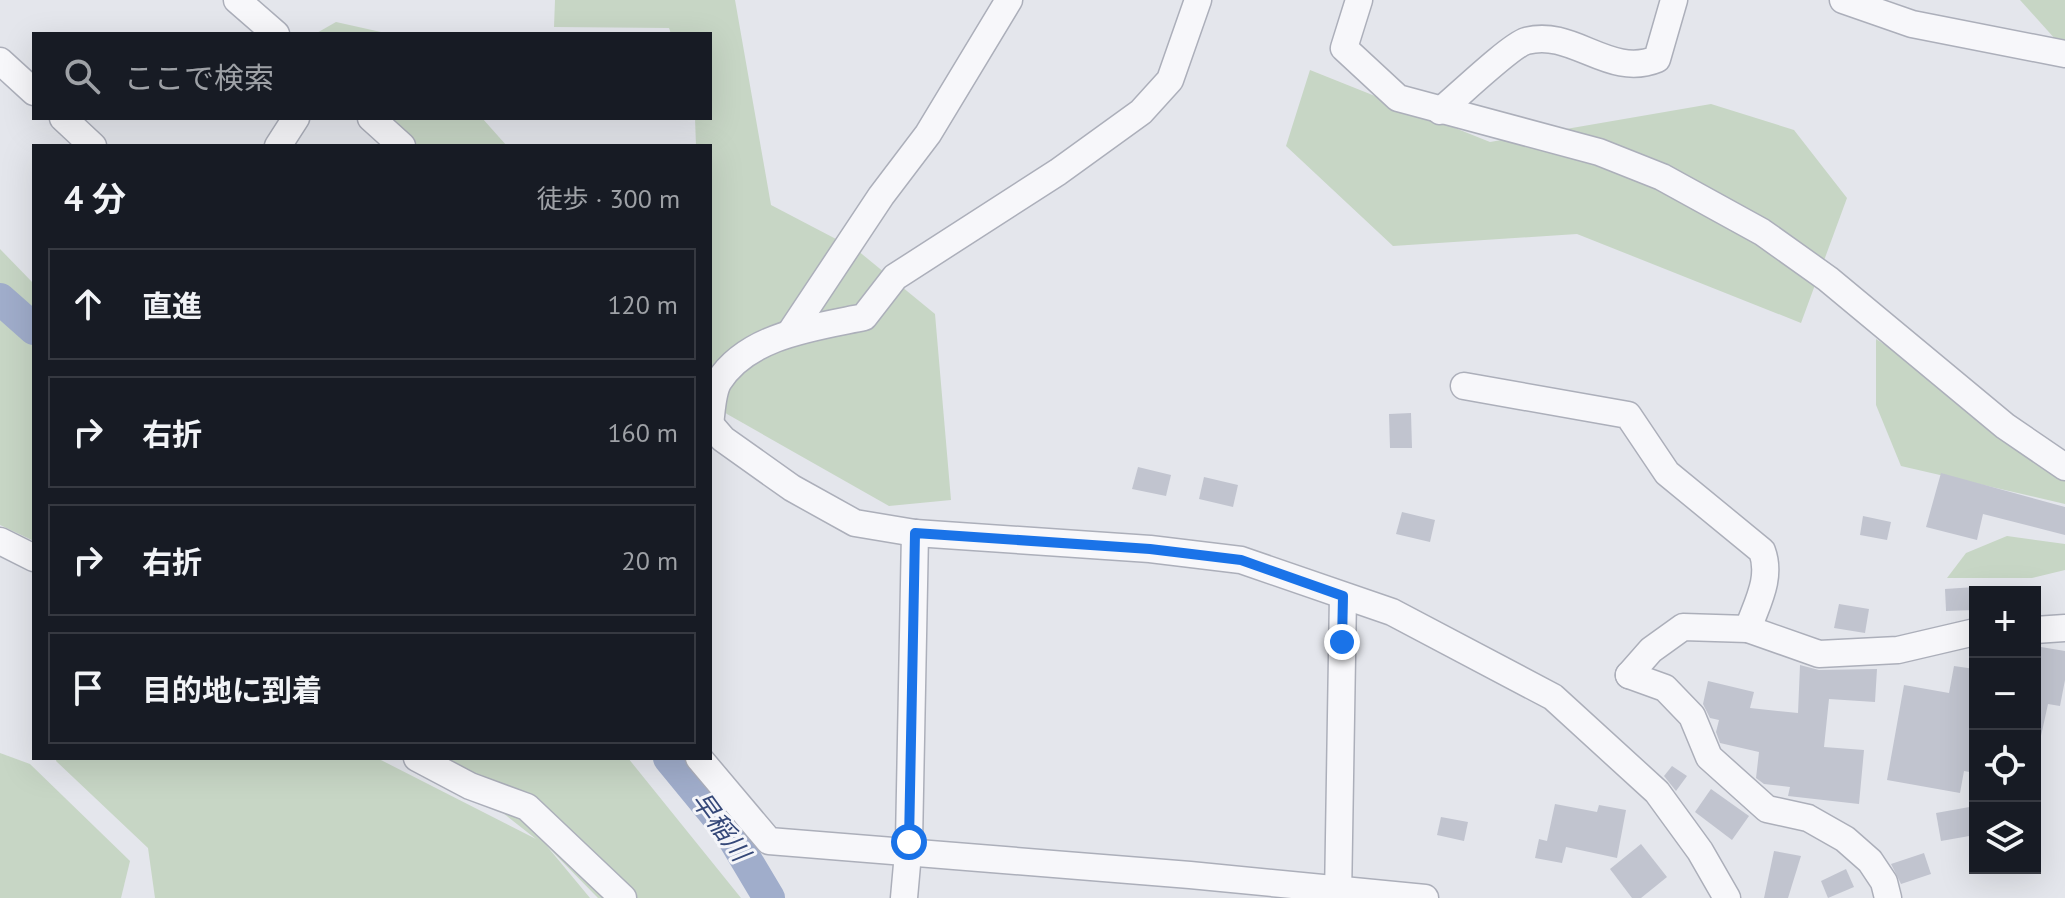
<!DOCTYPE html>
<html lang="ja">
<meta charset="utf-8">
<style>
:root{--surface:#171b24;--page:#20242c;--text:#f1f3f6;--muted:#9ea1a6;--line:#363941}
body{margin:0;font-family:"PT Sans","Noto Sans JP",sans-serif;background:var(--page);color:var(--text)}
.controls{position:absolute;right:24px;bottom:24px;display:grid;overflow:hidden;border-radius:0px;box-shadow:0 8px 32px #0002}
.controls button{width:72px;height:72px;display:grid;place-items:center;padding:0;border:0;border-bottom:2px solid var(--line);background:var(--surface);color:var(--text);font:40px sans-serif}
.stop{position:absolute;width:24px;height:24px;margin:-18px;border:6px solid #1a73e8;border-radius:50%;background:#fff}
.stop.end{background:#1a73e8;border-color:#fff;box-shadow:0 2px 8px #0008}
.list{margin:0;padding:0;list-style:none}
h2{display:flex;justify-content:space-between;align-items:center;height:104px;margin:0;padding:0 32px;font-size:34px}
h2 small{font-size:26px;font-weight:400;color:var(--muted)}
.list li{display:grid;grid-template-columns:52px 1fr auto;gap:24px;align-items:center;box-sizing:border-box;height:112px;margin:0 16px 16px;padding:0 16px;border:2px solid var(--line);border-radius:0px}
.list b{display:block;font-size:30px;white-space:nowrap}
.list em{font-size:26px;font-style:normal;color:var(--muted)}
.icon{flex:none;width:44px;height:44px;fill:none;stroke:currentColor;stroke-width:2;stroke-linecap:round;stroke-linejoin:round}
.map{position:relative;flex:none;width:2065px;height:898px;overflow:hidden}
.search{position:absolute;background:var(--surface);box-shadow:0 8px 32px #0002;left:32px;top:32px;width:680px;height:88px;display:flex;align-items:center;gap:20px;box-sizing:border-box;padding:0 28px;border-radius:0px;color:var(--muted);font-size:30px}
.panel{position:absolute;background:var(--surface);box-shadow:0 8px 32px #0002;left:32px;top:144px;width:680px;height:616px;border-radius:0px}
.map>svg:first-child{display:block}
.green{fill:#c7d6c5}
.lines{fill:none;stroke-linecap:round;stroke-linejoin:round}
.river{stroke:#a0adcb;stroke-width:32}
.building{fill:#c1c4cf}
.minor-casing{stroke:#acafba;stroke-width:29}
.minor{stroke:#f7f7fa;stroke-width:26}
.route{stroke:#1a73e8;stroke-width:10}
.labels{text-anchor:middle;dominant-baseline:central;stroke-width:6;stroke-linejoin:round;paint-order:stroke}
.water-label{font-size:26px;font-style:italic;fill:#354878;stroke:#f4f5f9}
</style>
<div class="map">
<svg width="2065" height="898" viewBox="0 0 2065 898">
<rect width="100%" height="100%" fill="#e4e6ec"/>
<g class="green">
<path d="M555,0H735L771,205L857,250L935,314L951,500L889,506L727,414L710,400V146H696L695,118H710V34H671L669,28L554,27Z"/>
<path d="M2020,0H2065V50Z"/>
<path d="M336,22L390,34H315Z"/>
<path d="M1310,70L1490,142L1711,104L1794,130L1847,198L1801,323L1577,234L1393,246L1286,146Z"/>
<path d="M376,118H482L507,146H409Z"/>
<path d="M0,249L34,284V541L0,525Z"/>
<path d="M1876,339L2065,463V504L1901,466L1876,405Z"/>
<path d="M2007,536L2065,544V570L2032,578H1947L1966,553Z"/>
<path d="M0,753L30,764L130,861L121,898H0Z"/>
<path d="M57,758H377L536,839L433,758H628L741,898H598L546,845L590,898H155L148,848L56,761Z"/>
</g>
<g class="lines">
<g class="river">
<path d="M0,299L34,329"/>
<path d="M669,758L729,831L769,898"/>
</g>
</g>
<g class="building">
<path d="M1411,413L1412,448H1390L1389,414Z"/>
<path d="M1138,467L1171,475L1166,496L1132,489Z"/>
<path d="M1941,473L2065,507V535L1983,514L1977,540L1926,527Z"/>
<path d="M1204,477L1238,485L1233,507L1199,499Z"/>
<path d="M1402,512L1435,520L1430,542L1396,534Z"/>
<path d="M1863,516L1891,522L1887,540L1860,535Z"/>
<path d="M1975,587V610L1946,611L1945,589Z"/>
<path d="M1839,604L1869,609L1865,633L1834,628Z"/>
<path d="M2035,646L2065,651V680L2060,706L2048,704L2041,736H2035Z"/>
<path d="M1800,665L1819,670L1877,669L1875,702L1829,699L1824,747L1864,750L1859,804L1788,796L1790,787L1764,784L1756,778L1759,752L1720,743L1716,732L1719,720L1710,718L1703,704L1708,681L1754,692L1750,708L1798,713Z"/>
<path d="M1954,666L1975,669V773L1964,771L1960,793L1887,780L1904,685L1949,693Z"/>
<path d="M1672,766L1687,776L1676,791L1664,776Z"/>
<path d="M1711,789L1749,816L1732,840L1695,812Z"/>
<path d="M1555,804L1597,812L1599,805L1626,810L1617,858L1566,847L1562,863L1535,858L1539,839L1547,841Z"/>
<path d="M1975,806V835L1941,841L1936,813Z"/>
<path d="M1441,817L1468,822L1464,841L1437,835Z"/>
<path d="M1641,844L1667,877L1641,898H1632L1610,869Z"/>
<path d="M1774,851L1801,856L1788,898H1764Z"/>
<path d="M1924,853L1931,874L1901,884L1891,864Z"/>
<path d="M1846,869L1854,887L1828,898L1821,881Z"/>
</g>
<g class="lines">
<g class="minor-casing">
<g id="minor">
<path d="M237,0L276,34"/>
<path d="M1359,0L1344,48L1398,98L1599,152L1662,177L1762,232L1828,279L2005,426L2065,467"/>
<path d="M1843,0L1912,24L2065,54"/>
<path d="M0,61L34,92"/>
<path d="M1440,111C1457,97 1510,46 1526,41C1573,28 1609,79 1657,59L1674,0"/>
<path d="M63,118L93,146"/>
<path d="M371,118L402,146"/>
<path d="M278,146L296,118"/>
<path d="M790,333L881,196L928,134L1009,0"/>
<path d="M1464,386L1628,415L1667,473L1762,551C1772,578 1757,603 1748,629"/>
<path d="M710,424L723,439L792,488L855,523L915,533L1150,549L1241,560L1392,612L1553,697L1657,792L1700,851L1727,898"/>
<path d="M710,424C712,412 712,392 719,381C748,335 816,327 864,317L895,277L1058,172L1141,112L1170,80L1198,0"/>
<path d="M0,541L34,558"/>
<path d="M2035,630L2065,628"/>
<path d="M1629,675L1651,650L1683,627L1748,629L1819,654L1898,650L1975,632"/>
<path d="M1629,675L1665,688L1692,716L1709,757L1767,809L1808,818L1845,839L1870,861L1884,882L1888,898"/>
<path d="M417,758L470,786L527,807L623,898"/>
<path d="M699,758L769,841L1190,875L1425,898"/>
<path d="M904,898L909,842L915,533"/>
<path d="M1338,898L1343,596"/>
</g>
</g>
<use href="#minor" class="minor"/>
</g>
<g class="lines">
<path class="route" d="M909,842L915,533L1150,549L1241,560L1343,596L1342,642"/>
</g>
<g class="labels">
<g class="water-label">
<text transform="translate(721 826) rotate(54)">早稲川</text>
</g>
</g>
</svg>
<div class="controls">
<button>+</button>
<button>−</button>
<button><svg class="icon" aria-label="locate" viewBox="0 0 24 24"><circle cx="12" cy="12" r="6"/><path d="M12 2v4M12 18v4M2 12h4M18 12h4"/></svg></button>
<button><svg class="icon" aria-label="layers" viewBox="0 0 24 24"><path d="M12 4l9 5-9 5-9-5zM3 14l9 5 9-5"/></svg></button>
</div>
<div class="stop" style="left:909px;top:842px"></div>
<div class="stop end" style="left:1342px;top:642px"></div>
<div class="search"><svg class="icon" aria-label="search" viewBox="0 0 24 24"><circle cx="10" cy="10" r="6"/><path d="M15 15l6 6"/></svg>ここで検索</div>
<section class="panel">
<h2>4 分<small>徒歩 · 300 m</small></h2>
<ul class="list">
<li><svg class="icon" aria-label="ahead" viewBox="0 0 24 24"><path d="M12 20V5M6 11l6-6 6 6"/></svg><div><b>直進</b></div><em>120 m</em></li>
<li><svg class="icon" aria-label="right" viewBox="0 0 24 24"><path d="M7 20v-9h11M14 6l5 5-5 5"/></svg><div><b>右折</b></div><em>160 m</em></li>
<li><svg class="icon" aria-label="right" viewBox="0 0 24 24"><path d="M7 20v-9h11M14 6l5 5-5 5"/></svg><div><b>右折</b></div><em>20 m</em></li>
<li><svg class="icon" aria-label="arrive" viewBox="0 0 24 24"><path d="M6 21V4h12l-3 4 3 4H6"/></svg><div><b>目的地に到着</b></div></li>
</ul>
</section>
</div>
